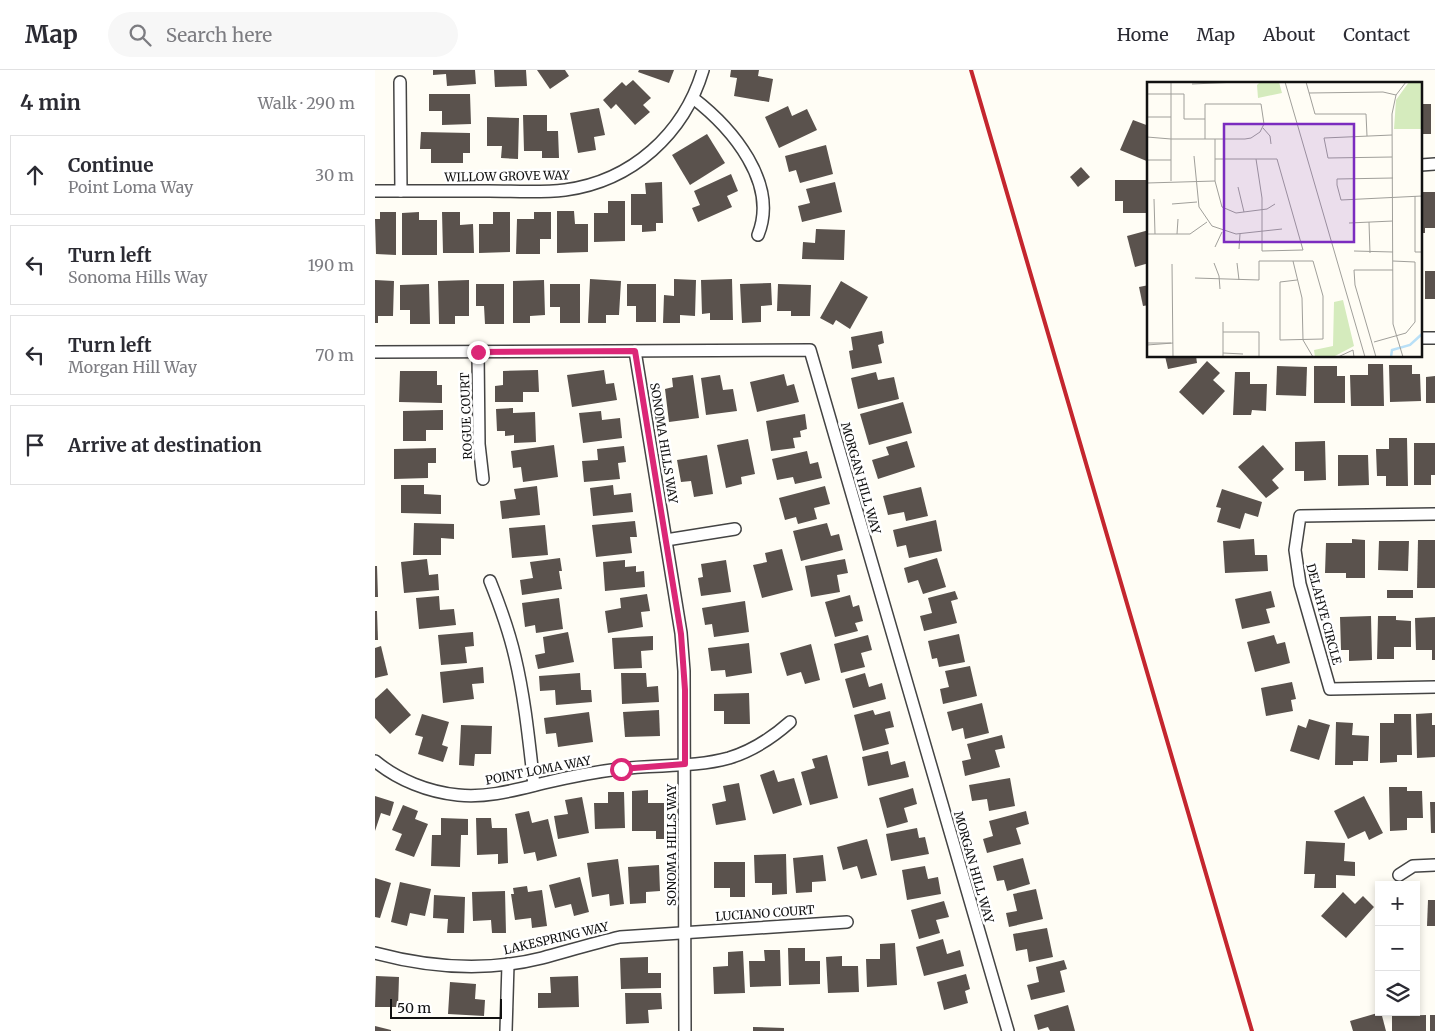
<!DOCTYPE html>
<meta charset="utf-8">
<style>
:root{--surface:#fff;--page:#f7f7f7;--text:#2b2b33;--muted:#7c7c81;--line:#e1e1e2}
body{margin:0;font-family:Merriweather,serif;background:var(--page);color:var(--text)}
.controls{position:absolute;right:15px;bottom:15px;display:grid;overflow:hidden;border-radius:0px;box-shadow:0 2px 8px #0003}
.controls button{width:45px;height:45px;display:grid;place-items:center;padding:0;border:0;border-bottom:1px solid var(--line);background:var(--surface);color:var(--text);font:25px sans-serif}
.scale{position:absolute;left:15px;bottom:12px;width:112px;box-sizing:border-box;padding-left:5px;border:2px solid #111;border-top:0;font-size:14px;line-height:18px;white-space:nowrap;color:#111;-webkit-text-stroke:4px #fff;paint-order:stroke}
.stop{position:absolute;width:15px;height:15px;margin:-11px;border:4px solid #db2777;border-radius:50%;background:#fff}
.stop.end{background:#db2777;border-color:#fff;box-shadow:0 1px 5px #0008}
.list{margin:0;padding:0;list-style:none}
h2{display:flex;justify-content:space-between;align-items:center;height:65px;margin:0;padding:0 20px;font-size:21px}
h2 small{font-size:16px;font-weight:400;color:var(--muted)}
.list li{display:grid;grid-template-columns:32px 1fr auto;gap:15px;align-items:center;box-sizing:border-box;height:80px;margin:0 10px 10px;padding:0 10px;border:1px solid var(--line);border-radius:0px}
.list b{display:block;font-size:19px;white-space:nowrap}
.list p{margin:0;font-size:16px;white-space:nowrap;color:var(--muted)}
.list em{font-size:16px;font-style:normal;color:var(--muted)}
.icon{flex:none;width:28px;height:28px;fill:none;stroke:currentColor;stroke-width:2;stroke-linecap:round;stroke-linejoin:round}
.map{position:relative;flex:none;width:1060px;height:961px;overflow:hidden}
header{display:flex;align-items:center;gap:30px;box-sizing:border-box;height:70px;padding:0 25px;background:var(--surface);border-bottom:1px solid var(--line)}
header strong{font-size:24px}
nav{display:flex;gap:28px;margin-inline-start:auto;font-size:18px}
.search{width:350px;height:45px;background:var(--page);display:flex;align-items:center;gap:12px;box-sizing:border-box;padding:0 18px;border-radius:28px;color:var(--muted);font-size:19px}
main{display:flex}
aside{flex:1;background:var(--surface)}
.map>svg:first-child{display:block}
.building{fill:#5a524d}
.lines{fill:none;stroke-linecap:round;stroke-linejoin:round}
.minor-casing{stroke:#444;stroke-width:14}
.minor{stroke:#fff;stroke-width:11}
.rail{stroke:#c4262e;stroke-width:4}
.route{stroke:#db2777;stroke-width:6}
.labels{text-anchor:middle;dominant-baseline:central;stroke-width:5;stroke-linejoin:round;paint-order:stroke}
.street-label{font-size:12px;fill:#111;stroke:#fff}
.inset-river{fill:none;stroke:#b9e0f7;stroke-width:2.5}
.inset-road{fill:none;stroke:#a09f9a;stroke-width:1}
.view{fill:#7b2cbf;fill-opacity:0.15;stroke:#7b2cbf;stroke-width:2.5}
.inset-edge{fill:none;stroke:#111;stroke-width:2.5}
</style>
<header>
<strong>Map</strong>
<div class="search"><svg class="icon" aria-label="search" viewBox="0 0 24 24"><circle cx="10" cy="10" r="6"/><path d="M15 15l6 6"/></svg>Search here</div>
<nav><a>Home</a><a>Map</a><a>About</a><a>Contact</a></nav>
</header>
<main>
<aside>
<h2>4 min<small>Walk · 290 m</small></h2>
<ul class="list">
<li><svg class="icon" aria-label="ahead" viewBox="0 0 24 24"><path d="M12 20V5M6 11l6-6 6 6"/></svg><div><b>Continue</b><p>Point Loma Way</p></div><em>30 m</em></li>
<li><svg class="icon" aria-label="left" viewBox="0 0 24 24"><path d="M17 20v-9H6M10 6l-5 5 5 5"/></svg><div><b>Turn left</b><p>Sonoma Hills Way</p></div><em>190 m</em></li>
<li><svg class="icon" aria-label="left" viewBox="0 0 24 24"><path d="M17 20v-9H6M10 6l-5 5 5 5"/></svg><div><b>Turn left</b><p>Morgan Hill Way</p></div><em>70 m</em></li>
<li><svg class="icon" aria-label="arrive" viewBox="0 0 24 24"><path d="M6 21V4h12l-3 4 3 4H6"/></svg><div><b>Arrive at destination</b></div></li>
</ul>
</aside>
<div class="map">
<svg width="1060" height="961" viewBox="0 0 1060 961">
<rect width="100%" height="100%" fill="#fffdf5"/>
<g class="building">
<path d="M58,0H100L101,14L72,16L71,4L58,5Z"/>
<path d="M119,0H151L152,16L120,17Z"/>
<path d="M162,0H190L194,6L175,19Z"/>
<path d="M264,0H299L294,13L263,2Z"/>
<path d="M356,0H384L383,6L398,9L394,32L359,26L362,8L355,7Z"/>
<path d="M258,10L276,28L268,35L275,42L260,55L241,34L236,39L228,30L247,12L251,16Z"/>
<path d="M54,24H95L96,54L67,55V41H54Z"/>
<rect x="1046" y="34" width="10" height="30"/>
<path d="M413,36L417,46L432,39L442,60L404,78L390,47Z"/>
<path d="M224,38L230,65L219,67L221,80L203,83L195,43Z"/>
<path d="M148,45H172V61H183L184,88H167V81H149Z"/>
<path d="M112,47L144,48L143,89L126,88L127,76H112Z"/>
<path d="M758,50L774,56V92L745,80Z"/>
<path d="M46,62L95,63V83H88V93H56V79H45Z"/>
<path d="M332,64L350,93L315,115L297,85Z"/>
<path d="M451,75L458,104L425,113L421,100L414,102L410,86Z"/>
<path d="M706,97L715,107L703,117L695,107Z"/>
<path d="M356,104L363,121L352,126L357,137L323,152L317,138L325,135L319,121Z"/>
<path d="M740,110H774V125H771L772,143H748V131H740Z"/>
<path d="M287,112L288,153H281V161L267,162V155H256V124H271L270,113Z"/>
<path d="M460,112L467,142L427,152L423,136L435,133L431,119Z"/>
<path d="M1046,122H1060V158H1050V163H1046Z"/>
<path d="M233,131H250V171L219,172V143H233Z"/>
<path d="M182,141H199L200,154H213V182L182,183Z"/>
<path d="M5,142H21V185L1,184L0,149H5Z"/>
<path d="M44,142V150H62V185H27V143Z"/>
<path d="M67,142H85V155L98,154L99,183H68Z"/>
<path d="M118,142H135V182L104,183V154H118Z"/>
<path d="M159,142H176V169H165V184H141L142,149H159Z"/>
<path d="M441,159L470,160L469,190L427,189L428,172L440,173Z"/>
<path d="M774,160V193L760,197L752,166Z"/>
<rect x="1050" y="201" width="10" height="28"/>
<path d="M215,209L246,211L244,245H231V253H213Z"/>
<path d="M299,209L321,210L320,246L305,245V253H288L289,225L299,226Z"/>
<path d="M357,209L358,250H335V243L327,244L326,210Z"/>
<path d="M0,210L19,211L18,246H3V253H0Z"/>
<path d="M94,210V246H80V254H64L63,211Z"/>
<path d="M169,210L170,245L155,246V253H138V211Z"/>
<path d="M466,211L493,227L475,259L461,250L458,255L445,248Z"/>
<path d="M396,213L397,235L386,236V252L367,253L365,214Z"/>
<path d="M54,214L55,254H35V240H25V215Z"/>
<path d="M101,214H129V254H110L109,236H101Z"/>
<path d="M175,214H205V253H185V237H175Z"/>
<path d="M252,214H281V252H261V236H252Z"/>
<path d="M403,214L436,215L435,246H416V241H402Z"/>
<path d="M774,215V235L768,236L764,217Z"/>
<path d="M507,261L509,273L503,275L507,293L477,299L474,281L478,280L476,267Z"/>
<path d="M790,286H821L822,293L793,299Z"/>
<path d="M832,291L845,303L838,310L850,321L828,345L804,322Z"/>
<path d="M993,294H1008L1009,336H976L975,305H993Z"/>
<path d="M1014,295H1037V304H1045L1046,331L1015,332Z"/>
<path d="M902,296L932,297L931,326L901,325Z"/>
<path d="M939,296H962V306H970V333H939Z"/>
<path d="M163,300L164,322H148V332H120V316L128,315V301Z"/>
<path d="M229,300L231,314L239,313L242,330L197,337L192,305Z"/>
<path d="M25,301H62V315H67V333L24,332Z"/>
<path d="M501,302L503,310L519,307L524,329L483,339L476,308Z"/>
<path d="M860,302H875V314H892L891,341L877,340L876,345H858Z"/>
<path d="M409,304L412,316L419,314L424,332L382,342L375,312Z"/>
<path d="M318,305L324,348L294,352L290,319L298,317L297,308Z"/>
<path d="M345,305L348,320L358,319L362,341L331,345L326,308Z"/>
<path d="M1060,306V333H1051V307Z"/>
<path d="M528,332L537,363L494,375L485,344Z"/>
<path d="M138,338V343L160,342L161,372L139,373V365L130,366V361H122L121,339Z"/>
<path d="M68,340V360H51V371H28V341Z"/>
<path d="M226,341L227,350L245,348L247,368L208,373L204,343Z"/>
<path d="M430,344L432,359L425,361L426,367L418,368L420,378L396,381L391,351Z"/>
<path d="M1014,368H1032L1033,416H1011V406H1002L1001,379H1014Z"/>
<path d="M373,369L380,404L366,407L367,414L351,418L342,375Z"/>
<path d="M532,371L540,397L503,409L497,390L514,385L511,377Z"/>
<path d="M950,371L951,410L929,411V401H920V372Z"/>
<path d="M1039,373H1060V405H1056V415H1039Z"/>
<path d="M179,375L183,407L148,412L146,397L138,398L136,381Z"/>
<path d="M888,375L909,399L897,410L904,418L891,428L863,397Z"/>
<path d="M249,376L251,392L243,393L245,409L209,412L207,391L223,390L222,379Z"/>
<path d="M61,378V393H53V408L19,409V379Z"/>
<path d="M432,381L435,394L443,392L447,408L420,414L418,407L402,410L397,389Z"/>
<path d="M332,385L338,424L319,427L316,411L306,412L302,390Z"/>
<path d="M963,385H993L994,415L963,416Z"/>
<path d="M26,415H49V424L66,425V444L26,443Z"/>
<path d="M238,415L239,425L256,423L258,442L218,446L215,418Z"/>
<path d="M162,416L165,445L127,449L125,431L141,429L139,419Z"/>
<path d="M450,416L455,434L439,438L442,449L423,454L421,447L410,450L404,428Z"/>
<path d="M546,417L553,446L531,451L529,442L513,445L508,426Z"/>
<path d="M847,419L887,432L883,447L870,443L865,459L842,452L846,438L841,437Z"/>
<path d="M561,450L567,481L534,488L531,475L522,477L518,460Z"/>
<path d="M260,451L262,467H255L257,483L221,487L217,455Z"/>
<path d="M39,453L79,454V469L66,468V485H38Z"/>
<path d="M452,453L456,466L464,464L468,480L426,491L418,461Z"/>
<path d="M170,455L173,485L137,488L134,458Z"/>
<path d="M879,469L880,485H892L893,501L850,503L848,471Z"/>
<path d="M977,469L990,470V508H971V503H950L951,473H977Z"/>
<path d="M1043,470H1060V518H1042Z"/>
<path d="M1004,471H1034L1033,501L1003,500Z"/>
<path d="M407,479L418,520L387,528L378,495L392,492L390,483Z"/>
<path d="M185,488L187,501H184L187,519L147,525L145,510L158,508L155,492Z"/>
<path d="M562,488L571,517L548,524L543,510L533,513L529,498Z"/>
<path d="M52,489L54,505L63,504L64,520L29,523L26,492Z"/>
<path d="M470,489L473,503L462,505L465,522L436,527L430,496Z"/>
<path d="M250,490V497L261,496V502L269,501L270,517L230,521L228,492Z"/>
<path d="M351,490L356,522L326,526L323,508L328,507L326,494Z"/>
<path d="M0,496H2L3,527H0Z"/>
<rect x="1012" y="520" width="26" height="8"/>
<path d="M580,521L583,529L576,531L582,553L549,561L545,546L557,543L553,528Z"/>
<path d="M896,521L900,537L891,539L895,553L867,559L860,529Z"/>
<path d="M272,524L275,541L266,542L268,557L233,563L230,541L246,538L245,528Z"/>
<path d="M475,525L478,537L484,535L488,551L480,553L483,561L460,567L450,532Z"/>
<path d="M64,526L65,540L79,539L81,555L44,559L41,528Z"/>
<path d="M184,528L188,559L161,563L160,555L150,557L147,533Z"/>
<path d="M370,531L374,562L339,567L337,554L330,555L327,538Z"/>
<path d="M0,541H2L3,570H0Z"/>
<path d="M996,546L997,590L974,591V580H966L965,547Z"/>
<path d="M1003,546H1021V550L1036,551V577H1019V589H1002Z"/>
<path d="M1060,547V590H1057V580H1041L1040,548Z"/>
<path d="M98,562L99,576L90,577L92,593L66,595L63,565Z"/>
<path d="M193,562L199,592L163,599L160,585L170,583L168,567Z"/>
<path d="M584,564L590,592L564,597L562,588L557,589L553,571Z"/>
<path d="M493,565L497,580L486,583L490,597L466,603L459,574Z"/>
<path d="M899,565L902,574L910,572L915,593L880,602L872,572Z"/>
<path d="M278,566V580L266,581L267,598L239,599L237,568Z"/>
<path d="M374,573L377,603L351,607L350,600L336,601L333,578Z"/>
<path d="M436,574L445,610L430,614L426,602L412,606L405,583Z"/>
<path d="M6,576L13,605L0,608V578Z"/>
<path d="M595,596L602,626L568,634L565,619L574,617L570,601Z"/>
<path d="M108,597L109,613L97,614L99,629L68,633L65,602Z"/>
<path d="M205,603L206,620H216L217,632L181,635L180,620L165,621L164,606Z"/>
<path d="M246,603H271L272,617L283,616L284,632L247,634Z"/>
<path d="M490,603L494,617L507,613L511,629L478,638L470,609Z"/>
<path d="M917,612L921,629L916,630L918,641L891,646L886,618Z"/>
<path d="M12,618L36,645L15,664L0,648V629Z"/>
<path d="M374,623L375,654H349V641H339V624Z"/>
<path d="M607,633L614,663L590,669L588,658L577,661L572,642Z"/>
<path d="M284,640L285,666L250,667L248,642Z"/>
<path d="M498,640L500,645L515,641L519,657L510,659L514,674L488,681L479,645Z"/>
<path d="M214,642L218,672L183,677L181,663L171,664L169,648Z"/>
<path d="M1057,643V655H1060V687L1042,688L1041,644Z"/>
<path d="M47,644L74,652L67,675L73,677L68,692L43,684L48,667L40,665Z"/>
<path d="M1019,644H1036L1037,685H1022V692L1005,693V653H1019Z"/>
<path d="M934,649L955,655L944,690L915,681L923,655L931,658Z"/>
<path d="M961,652L978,653L977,665L994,666L993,691H978V695H960Z"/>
<path d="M86,655L117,656L116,684H100L99,696L84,695Z"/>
<path d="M627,665L630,678L620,680L625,697L590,706L587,691L596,689L592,674Z"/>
<path d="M513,681L516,695L530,691L534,707L493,716L487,687Z"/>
<path d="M452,685L463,728L435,735L426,702L440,698L437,689Z"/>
<path d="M399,700L403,712L419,708L427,735L398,744L385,705Z"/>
<path d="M635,708L640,736L614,741L612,729L597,731L594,715Z"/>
<path d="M364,713L371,750L341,755L337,734L351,731L348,716Z"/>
<path d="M1014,717H1032V721H1047L1048,748H1032V760L1015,761Z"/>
<path d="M538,718L542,734L529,738L533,752L512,758L504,728Z"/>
<path d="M273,720V733H289V769H281V761H257V721Z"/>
<path d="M233,722H249L250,758L220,759L219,733H233Z"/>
<path d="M0,726L19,732L15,746L6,743L0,761Z"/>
<path d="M989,726L1008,763L994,770L990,761L973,769L959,741Z"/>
<path d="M207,727L214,763L183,769L179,746L193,744L190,730Z"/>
<path d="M1055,732H1060V763H1056Z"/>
<path d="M28,735L43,741L40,749L53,754L39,787L20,780L27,764L17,760Z"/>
<path d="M154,741L157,753L173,749L182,786L162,791L160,782L149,784L140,744Z"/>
<path d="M651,741L654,754L641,758L646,774L612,783L608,769L618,766L614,751Z"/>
<path d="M66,748L93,749V765H86L85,797L56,796L57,765H66Z"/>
<path d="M101,748H116L117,758H132L133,793L123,794V784L102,785Z"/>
<path d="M542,758L544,768L550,767L554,784L516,791L511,764Z"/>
<path d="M492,769L502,805L486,809L482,796L468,800L462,777Z"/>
<path d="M931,771L970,773L969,791L980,792V806L961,805V818H939L940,804H929Z"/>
<path d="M411,784L412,824L397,825V813H380L379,785Z"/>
<path d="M448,785L451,811L437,812V822L421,823L418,788Z"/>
<path d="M648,788L655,814L632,821L629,810L622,811L618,796Z"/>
<path d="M243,789L249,834L235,836L234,824L217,827L212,793Z"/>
<path d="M339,792H370V827H355V818H339Z"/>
<path d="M284,795L285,821L271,822V833L255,834L253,797Z"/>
<path d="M550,796L553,809L563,807L566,824L532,830L527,800Z"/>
<path d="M205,807L214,842L199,846L196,834L180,838L174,815Z"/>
<path d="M0,808L16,813L5,848L0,847Z"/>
<path d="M25,812L56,819L50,846L35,843L32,856L16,852Z"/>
<path d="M152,816L153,822L167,820L172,856L157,858L156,848L140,850L136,824H139L138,818Z"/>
<path d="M661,819L668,849L634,857L631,843L642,841L638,824Z"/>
<path d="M130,821L131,863H117L116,850L98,851L97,822Z"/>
<path d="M968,822L980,834L988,826L999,837L971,868L946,846Z"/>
<path d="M59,825L90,827L89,863H72L73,849L58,848Z"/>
<path d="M1053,830H1060V856H1052Z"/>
<path d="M569,831L574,847L561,850L565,863L544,869L536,840Z"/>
<path d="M672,858L678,887L654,892L652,879L641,881L638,864Z"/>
<path d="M568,869L572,884L585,880L589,896L549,906L541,877Z"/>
<path d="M520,873L522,915L492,917L491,889H505V874Z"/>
<path d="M413,878H430V891H445V914L414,915Z"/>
<path d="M389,880H405L406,916L375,917L374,891H390Z"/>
<path d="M368,881L370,923L339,924L338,897L353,896V882Z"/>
<path d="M467,886V896H483L484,922L453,923L451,887Z"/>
<path d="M273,887V903H286V918L246,919L245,888Z"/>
<path d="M689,890L692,899L685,901L690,922L656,930L652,915L664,912L661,897Z"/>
<path d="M591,904L595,919L590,921L593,933L569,940L562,912Z"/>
<path d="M1,906L24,907L23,937H0Z"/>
<path d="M203,906L204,937L163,938V923H176L175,907Z"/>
<path d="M75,912L101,914L100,929L110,930L109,946L73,944Z"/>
<path d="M250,923H286L287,939L273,940L274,953L251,954Z"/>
<path d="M693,935L700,961H675L673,957L663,960L659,945Z"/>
<path d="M1006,942L1011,961H978L975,951Z"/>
<path d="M1051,945V961H1017V946Z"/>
<rect x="1055" y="945" width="5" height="16"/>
<path d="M0,956L16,960V961H0Z"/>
<path d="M378,957L409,958V961H378Z"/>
</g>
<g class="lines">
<g class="minor-casing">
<g id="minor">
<path d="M25,12L26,121"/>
<path d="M318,28C357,58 404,113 383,165"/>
<path d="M1046,95L1060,94"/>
<path d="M0,121C38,121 76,121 114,121C139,121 165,123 190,120C257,111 309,64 328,0"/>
<path d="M1046,268H1060"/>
<path d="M260,281L306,563L309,601L310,961"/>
<path d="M0,282L435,280L633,961"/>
<path d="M103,282L104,374L108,409"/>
<path d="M1060,444L925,446L920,480L925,514L955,619L1060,617"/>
<path d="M291,470L360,459"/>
<path d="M115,511C125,536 134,561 140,587C150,629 154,672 159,715"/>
<path d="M0,691C23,710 53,722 83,725C113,728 140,720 169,713C194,707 219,702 244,699C280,694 318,698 354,688C377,681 397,668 415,652"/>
<path d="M1024,805L1038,796L1060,795"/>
<path d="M0,883C56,898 111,902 167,888C193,881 219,873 245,867L472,852"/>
<path d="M131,961L133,894"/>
</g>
</g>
<use href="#minor" class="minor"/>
<path class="rail" d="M596,0L877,961"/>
</g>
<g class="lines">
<path class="route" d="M103,282L260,281L306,564L310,620V694L246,699"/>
</g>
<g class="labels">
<g class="street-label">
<text transform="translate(132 106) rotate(-1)">WILLOW GROVE WAY</text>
<text transform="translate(91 346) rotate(-92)">ROGUE COURT</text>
<text transform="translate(289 373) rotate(81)">SONOMA HILLS WAY</text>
<text transform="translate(486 408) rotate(74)">MORGAN HILL WAY</text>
<text transform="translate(949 544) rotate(75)">DELAHYE CIRCLE</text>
<text transform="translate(163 700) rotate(-11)">POINT LOMA WAY</text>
<text transform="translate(296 775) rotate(-90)">SONOMA HILLS WAY</text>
<text transform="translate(599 797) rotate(74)">MORGAN HILL WAY</text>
<text transform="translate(390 843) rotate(-4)">LUCIANO COURT</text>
<text transform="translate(181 868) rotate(-13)">LAKESPRING WAY</text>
</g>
</g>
<g transform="translate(772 12)">
<rect width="275" height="275" fill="#fffdf5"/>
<path d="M113,0H132L135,11L111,16L110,3ZM262,0H275V47H247L249,18ZM196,218L207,264L186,275H168L167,268L186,264L187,220Z" fill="#d5ebbd"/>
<path class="inset-river" d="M244,275L245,268L263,263L275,252"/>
<path class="inset-road" d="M24,0V99M138,0L218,275M159,0L168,32H219L220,54M45,2L91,0M162,11L236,10L249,13M0,12H37V37H58M0,35H24M116,46L123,54L124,62M0,55L24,57H98L104,56L113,50L117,42L114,22H58V57M68,57V99L75,125L89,131L120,127L128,122M47,74L52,125L65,144L89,152L135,147M245,75L181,76L177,56L245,53M68,77H130L156,168L115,169V116L109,77M0,78H24M246,96L190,97V103L194,118L275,114M0,101L68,99M91,105L97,130M268,114V170H275M7,117L8,152M25,122L50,120M222,140L223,171M202,141L246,139M0,152H43L60,140M30,152L31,137M68,165L75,150M92,167L93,152M207,169L246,170M146,179L155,216L156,258L166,275M67,181L72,194L73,207M90,181L92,198M25,182L26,275M48,196L112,198V179H166L176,214V257L133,258V200L150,198M76,250H112V275M227,260L259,251L268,240V180L246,179M0,261H24M0,263L26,261M76,271L96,272M76,275V240M191,275L206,268L207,275M229,275L208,203L207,188H246M256,275L246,242L245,32L249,13L259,0"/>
<path class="view" d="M77,42H207V160H77Z"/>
<rect width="275" height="275" class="inset-edge"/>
</g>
</svg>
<div class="controls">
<button>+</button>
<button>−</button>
<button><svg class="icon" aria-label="layers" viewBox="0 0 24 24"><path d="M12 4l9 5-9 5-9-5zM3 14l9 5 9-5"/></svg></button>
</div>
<div class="scale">50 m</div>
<div class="stop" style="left:246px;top:699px"></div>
<div class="stop end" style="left:103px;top:282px"></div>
</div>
</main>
